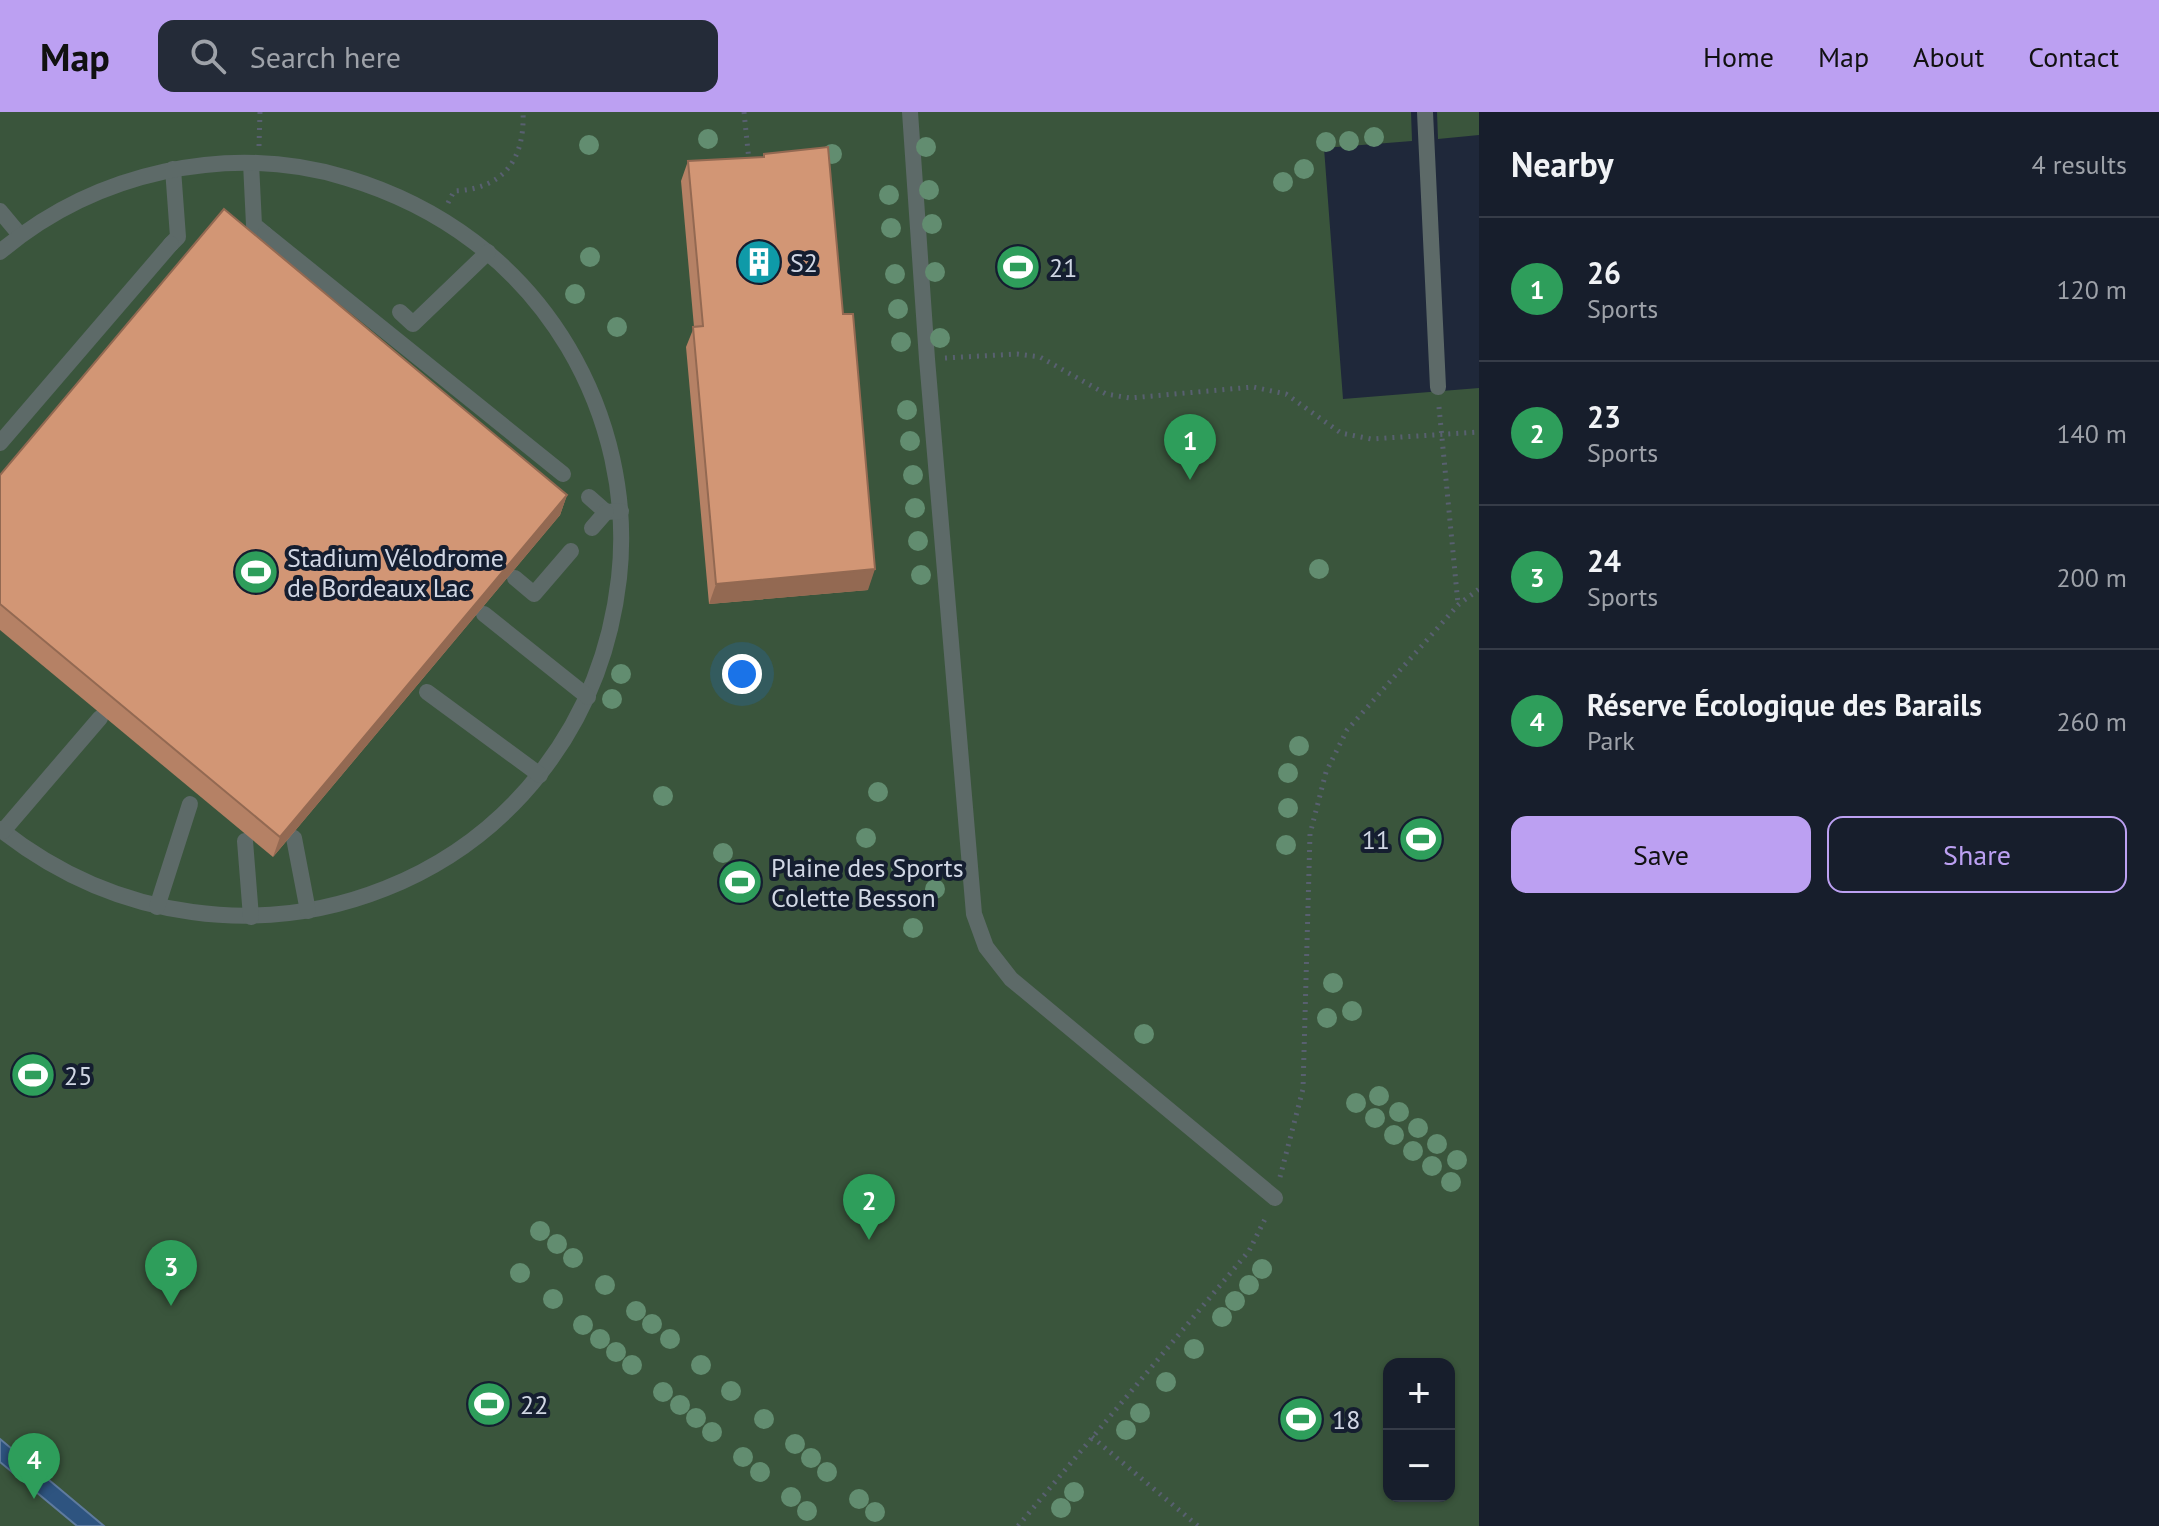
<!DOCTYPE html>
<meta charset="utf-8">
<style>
:root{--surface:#171e2c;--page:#242b38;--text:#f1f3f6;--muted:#9ea2a9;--line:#363c48;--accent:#bca0f2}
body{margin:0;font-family:"PT Sans",sans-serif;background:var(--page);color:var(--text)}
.controls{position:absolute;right:24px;bottom:24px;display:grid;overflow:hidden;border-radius:16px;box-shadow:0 2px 6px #0004}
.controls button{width:72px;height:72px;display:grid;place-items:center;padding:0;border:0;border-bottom:2px solid var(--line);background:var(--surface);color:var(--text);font:40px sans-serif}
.you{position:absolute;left:742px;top:562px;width:28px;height:28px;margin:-20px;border:6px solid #fff;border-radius:50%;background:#1a73e8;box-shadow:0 0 0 12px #1a73e833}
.badge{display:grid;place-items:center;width:52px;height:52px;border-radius:50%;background:var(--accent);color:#fff;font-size:26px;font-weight:700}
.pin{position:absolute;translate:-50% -66px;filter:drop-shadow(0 2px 4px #0008)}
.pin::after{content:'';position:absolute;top:42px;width:28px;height:24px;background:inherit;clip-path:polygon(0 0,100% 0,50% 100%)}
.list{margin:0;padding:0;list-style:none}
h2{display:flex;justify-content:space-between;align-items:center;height:104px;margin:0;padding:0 32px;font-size:34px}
h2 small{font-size:26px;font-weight:400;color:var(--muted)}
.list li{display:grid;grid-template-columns:52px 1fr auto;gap:24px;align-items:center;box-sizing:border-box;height:144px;padding:0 32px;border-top:2px solid var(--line)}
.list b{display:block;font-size:30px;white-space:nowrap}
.list p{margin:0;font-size:26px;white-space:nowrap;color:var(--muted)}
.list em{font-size:26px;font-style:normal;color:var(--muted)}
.actions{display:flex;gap:16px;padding:24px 32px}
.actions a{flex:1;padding:18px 0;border:2px solid var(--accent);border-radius:16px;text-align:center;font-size:28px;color:var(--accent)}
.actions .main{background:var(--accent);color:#111}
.icon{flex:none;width:44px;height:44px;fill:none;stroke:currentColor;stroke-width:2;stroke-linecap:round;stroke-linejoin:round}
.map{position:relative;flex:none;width:1479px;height:1414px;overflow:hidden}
header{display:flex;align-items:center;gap:48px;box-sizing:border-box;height:112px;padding:0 40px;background:var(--accent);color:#111}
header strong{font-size:38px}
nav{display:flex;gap:44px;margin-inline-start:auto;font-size:28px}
.search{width:560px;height:72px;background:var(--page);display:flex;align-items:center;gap:20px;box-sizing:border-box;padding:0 28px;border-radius:16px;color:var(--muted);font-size:30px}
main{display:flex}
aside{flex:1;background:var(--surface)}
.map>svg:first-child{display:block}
.green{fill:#3a553c;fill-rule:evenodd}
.water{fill:#2e5480;stroke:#5f7b9e;stroke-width:2}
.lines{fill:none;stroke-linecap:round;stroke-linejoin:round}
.path{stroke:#586070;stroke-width:5;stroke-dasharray:2 6;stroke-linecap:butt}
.service{stroke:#5d6a68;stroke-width:16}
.pedestrian{stroke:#5d6a68;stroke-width:16}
.tree{fill:#628d70}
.wall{fill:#b58165}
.shaded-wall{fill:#936952}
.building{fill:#d29675;stroke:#936952;stroke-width:2}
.labels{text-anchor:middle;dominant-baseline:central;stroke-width:8;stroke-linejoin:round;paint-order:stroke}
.poi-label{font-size:26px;fill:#d1d7e4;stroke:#151e30;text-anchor:start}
</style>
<header>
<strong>Map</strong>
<div class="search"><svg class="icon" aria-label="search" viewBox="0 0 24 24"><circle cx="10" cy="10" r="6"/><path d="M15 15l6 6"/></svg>Search here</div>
<nav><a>Home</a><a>Map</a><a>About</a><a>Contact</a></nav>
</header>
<main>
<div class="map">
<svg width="1479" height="1414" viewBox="0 0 1479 1414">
<rect width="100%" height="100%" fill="#1f283a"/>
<g class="green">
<path d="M0,0H1411L1412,29L1324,36L1343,287L1479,276V1414H0ZM1389,1252H1449V1384H1389Z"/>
<path d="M1437,0H1479V23L1438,27Z"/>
</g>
<path class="water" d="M0,1327L104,1414H77L0,1350Z"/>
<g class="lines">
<g class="path">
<path d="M744,0L749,49"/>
<path d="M259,34L260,0"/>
<path d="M448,91L454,79C503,77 525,48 523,0"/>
<path d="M945,246L1017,242L1040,245L1106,282L1130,286L1253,275L1286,282L1341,321L1371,327L1479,320"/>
<path d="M1439,295L1458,492"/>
<path d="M1280,1065L1303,977L1310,722L1326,660L1347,618L1458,493L1479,477"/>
<path d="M1092,1325L1198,1414"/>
<path d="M1018,1414L1249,1139L1266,1105"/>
</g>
<g class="service">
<path d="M1425,0L1438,275"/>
<path d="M251,51L254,113L265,122"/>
<path d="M0,99L20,123"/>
<path d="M171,132L178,125L173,57"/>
<path d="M0,140C95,60 228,30 347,66C440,94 518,151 568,235C609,304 628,386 619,466C584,771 238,905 0,717"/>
<path d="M400,200L413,212L488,140"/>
<path d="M484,502L588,585"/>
<path d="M427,580L540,663"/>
<path d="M3,719L100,606"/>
<path d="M294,726L308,799"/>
<path d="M245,729L251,805"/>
<path d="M157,795L190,692"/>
</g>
<g class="pedestrian">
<path d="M910,0L927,247L974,802L986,835L1011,867L1275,1086"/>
<path d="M265,122L563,362"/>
<path d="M0,331L171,132"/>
<path d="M589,385L606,400L621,399"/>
<path d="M592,416L606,400"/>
<path d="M515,466L534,482L571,439"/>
</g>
</g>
<g class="tree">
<circle cx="1374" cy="25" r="10"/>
<circle cx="708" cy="27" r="10"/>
<circle cx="1349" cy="29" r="10"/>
<circle cx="1326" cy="30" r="10"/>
<circle cx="589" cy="33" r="10"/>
<circle cx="926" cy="35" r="10"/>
<circle cx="832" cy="42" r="10"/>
<circle cx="1304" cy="57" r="10"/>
<circle cx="1283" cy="70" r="10"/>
<circle cx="929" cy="78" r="10"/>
<circle cx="889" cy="83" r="10"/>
<circle cx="932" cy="112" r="10"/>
<circle cx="891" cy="116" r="10"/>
<circle cx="590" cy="145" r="10"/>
<circle cx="935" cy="160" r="10"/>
<circle cx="895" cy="162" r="10"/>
<circle cx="575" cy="182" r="10"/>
<circle cx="898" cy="197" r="10"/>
<circle cx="617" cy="215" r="10"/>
<circle cx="940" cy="226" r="10"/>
<circle cx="901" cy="230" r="10"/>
<circle cx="907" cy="298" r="10"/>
<circle cx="910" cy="329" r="10"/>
<circle cx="913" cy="363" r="10"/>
<circle cx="915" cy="396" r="10"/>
<circle cx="918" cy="429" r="10"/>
<circle cx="1319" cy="457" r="10"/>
<circle cx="921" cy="463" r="10"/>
<circle cx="621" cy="562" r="10"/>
<circle cx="612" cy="587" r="10"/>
<circle cx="1299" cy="634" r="10"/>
<circle cx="1288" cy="661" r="10"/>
<circle cx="878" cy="680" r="10"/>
<circle cx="663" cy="684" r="10"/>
<circle cx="1288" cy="696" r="10"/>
<circle cx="866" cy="726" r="10"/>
<circle cx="1286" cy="733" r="10"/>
<circle cx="723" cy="741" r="10"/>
<circle cx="901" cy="756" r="10"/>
<circle cx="935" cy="777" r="10"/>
<circle cx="913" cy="816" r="10"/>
<circle cx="1333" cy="871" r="10"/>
<circle cx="1352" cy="899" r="10"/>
<circle cx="1327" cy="906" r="10"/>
<circle cx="1144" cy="922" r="10"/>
<circle cx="1379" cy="984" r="10"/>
<circle cx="1356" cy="991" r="10"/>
<circle cx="1399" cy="1000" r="10"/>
<circle cx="1375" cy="1006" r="10"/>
<circle cx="1418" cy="1016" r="10"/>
<circle cx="1394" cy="1023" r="10"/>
<circle cx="1437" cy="1032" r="10"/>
<circle cx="1413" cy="1039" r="10"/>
<circle cx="1457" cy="1048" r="10"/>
<circle cx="1432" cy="1054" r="10"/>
<circle cx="1451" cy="1070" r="10"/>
<circle cx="540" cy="1119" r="10"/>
<circle cx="557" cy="1132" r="10"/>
<circle cx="573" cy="1146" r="10"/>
<circle cx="1262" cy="1157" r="10"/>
<circle cx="520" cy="1161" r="10"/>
<circle cx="605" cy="1173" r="10"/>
<circle cx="1249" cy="1173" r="10"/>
<circle cx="553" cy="1187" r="10"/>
<circle cx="1235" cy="1189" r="10"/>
<circle cx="636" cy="1199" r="10"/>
<circle cx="1222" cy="1205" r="10"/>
<circle cx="652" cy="1212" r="10"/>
<circle cx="583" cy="1213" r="10"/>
<circle cx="600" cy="1227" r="10"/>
<circle cx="670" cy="1227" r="10"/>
<circle cx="1194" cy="1237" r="10"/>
<circle cx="616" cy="1240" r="10"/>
<circle cx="632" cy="1253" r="10"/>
<circle cx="701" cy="1253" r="10"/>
<circle cx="1166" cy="1270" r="10"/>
<circle cx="731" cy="1279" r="10"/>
<circle cx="663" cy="1280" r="10"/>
<circle cx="680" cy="1293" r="10"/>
<circle cx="1140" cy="1301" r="10"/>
<circle cx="696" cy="1306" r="10"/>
<circle cx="764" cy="1307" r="10"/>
<circle cx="1126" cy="1318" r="10"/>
<circle cx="712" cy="1320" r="10"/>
<circle cx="795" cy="1332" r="10"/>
<circle cx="743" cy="1345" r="10"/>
<circle cx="811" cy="1346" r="10"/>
<circle cx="760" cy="1360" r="10"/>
<circle cx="827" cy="1360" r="10"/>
<circle cx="1074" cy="1380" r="10"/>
<circle cx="791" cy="1385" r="10"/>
<circle cx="859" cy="1387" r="10"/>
<circle cx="1061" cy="1396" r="10"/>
<circle cx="807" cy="1399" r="10"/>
<circle cx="875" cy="1400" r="10"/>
</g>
<g class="wall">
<path d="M764,42L868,478L709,492L686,235L694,215L681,69L688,49L763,45Z"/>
<path d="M0,363L567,383L560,403L273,745L0,518Z"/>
</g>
<g class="shaded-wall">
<path d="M567,383L560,403L273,745L280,725Z"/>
<path d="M875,457L868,478L709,492L716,472Z"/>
</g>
<g class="building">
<path d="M828,35L843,202H853L875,457L716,472L693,215L703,214L688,49L764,45V42Z"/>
<path d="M224,97L567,383L280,725L0,492V363Z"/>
</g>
<defs>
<g id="building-disc" transform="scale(2.3)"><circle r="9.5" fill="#0f9aa8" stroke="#151e30"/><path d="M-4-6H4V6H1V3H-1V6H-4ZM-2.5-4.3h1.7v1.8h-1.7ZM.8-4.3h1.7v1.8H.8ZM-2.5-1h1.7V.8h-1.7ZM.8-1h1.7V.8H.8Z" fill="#fff"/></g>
<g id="stadium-disc" transform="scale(2.3)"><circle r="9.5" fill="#2e9e5b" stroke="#151e30"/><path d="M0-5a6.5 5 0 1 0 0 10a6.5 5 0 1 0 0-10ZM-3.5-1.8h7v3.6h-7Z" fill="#fff"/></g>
</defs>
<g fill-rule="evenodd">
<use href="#building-disc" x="759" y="150"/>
<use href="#stadium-disc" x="1018" y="155"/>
<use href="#stadium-disc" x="256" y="460"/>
<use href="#stadium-disc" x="1421" y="727"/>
<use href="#stadium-disc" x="740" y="770"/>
<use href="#stadium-disc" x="33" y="963"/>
<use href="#stadium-disc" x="489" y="1292"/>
<use href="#stadium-disc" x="1301" y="1307"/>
</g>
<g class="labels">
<g class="poi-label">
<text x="790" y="150">S2</text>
<text x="1049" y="155">21</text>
<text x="287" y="445">Stadium Vélodrome<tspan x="287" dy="30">de Bordeaux Lac</tspan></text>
<text x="1390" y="727" text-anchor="end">11</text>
<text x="771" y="755">Plaine des Sports<tspan x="771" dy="30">Colette Besson</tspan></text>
<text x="64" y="963">25</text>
<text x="520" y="1292">22</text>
<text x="1332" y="1307">18</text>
</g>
</g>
</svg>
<div class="controls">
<button>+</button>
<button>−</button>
</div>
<div class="you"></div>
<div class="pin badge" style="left:1190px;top:368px;background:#2e9e5b">1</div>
<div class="pin badge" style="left:869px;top:1128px;background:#2e9e5b">2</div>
<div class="pin badge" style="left:171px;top:1194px;background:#2e9e5b">3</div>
<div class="pin badge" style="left:34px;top:1387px;background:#2e9e5b">4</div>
</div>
<aside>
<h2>Nearby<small>4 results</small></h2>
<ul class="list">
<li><span class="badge" style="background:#2e9e5b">1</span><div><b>26</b><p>Sports</p></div><em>120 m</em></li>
<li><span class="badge" style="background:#2e9e5b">2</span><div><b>23</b><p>Sports</p></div><em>140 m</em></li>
<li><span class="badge" style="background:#2e9e5b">3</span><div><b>24</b><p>Sports</p></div><em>200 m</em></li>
<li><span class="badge" style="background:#2e9e5b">4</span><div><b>Réserve Écologique des Barails</b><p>Park</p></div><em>260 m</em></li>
</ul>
<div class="actions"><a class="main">Save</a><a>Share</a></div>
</aside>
</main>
